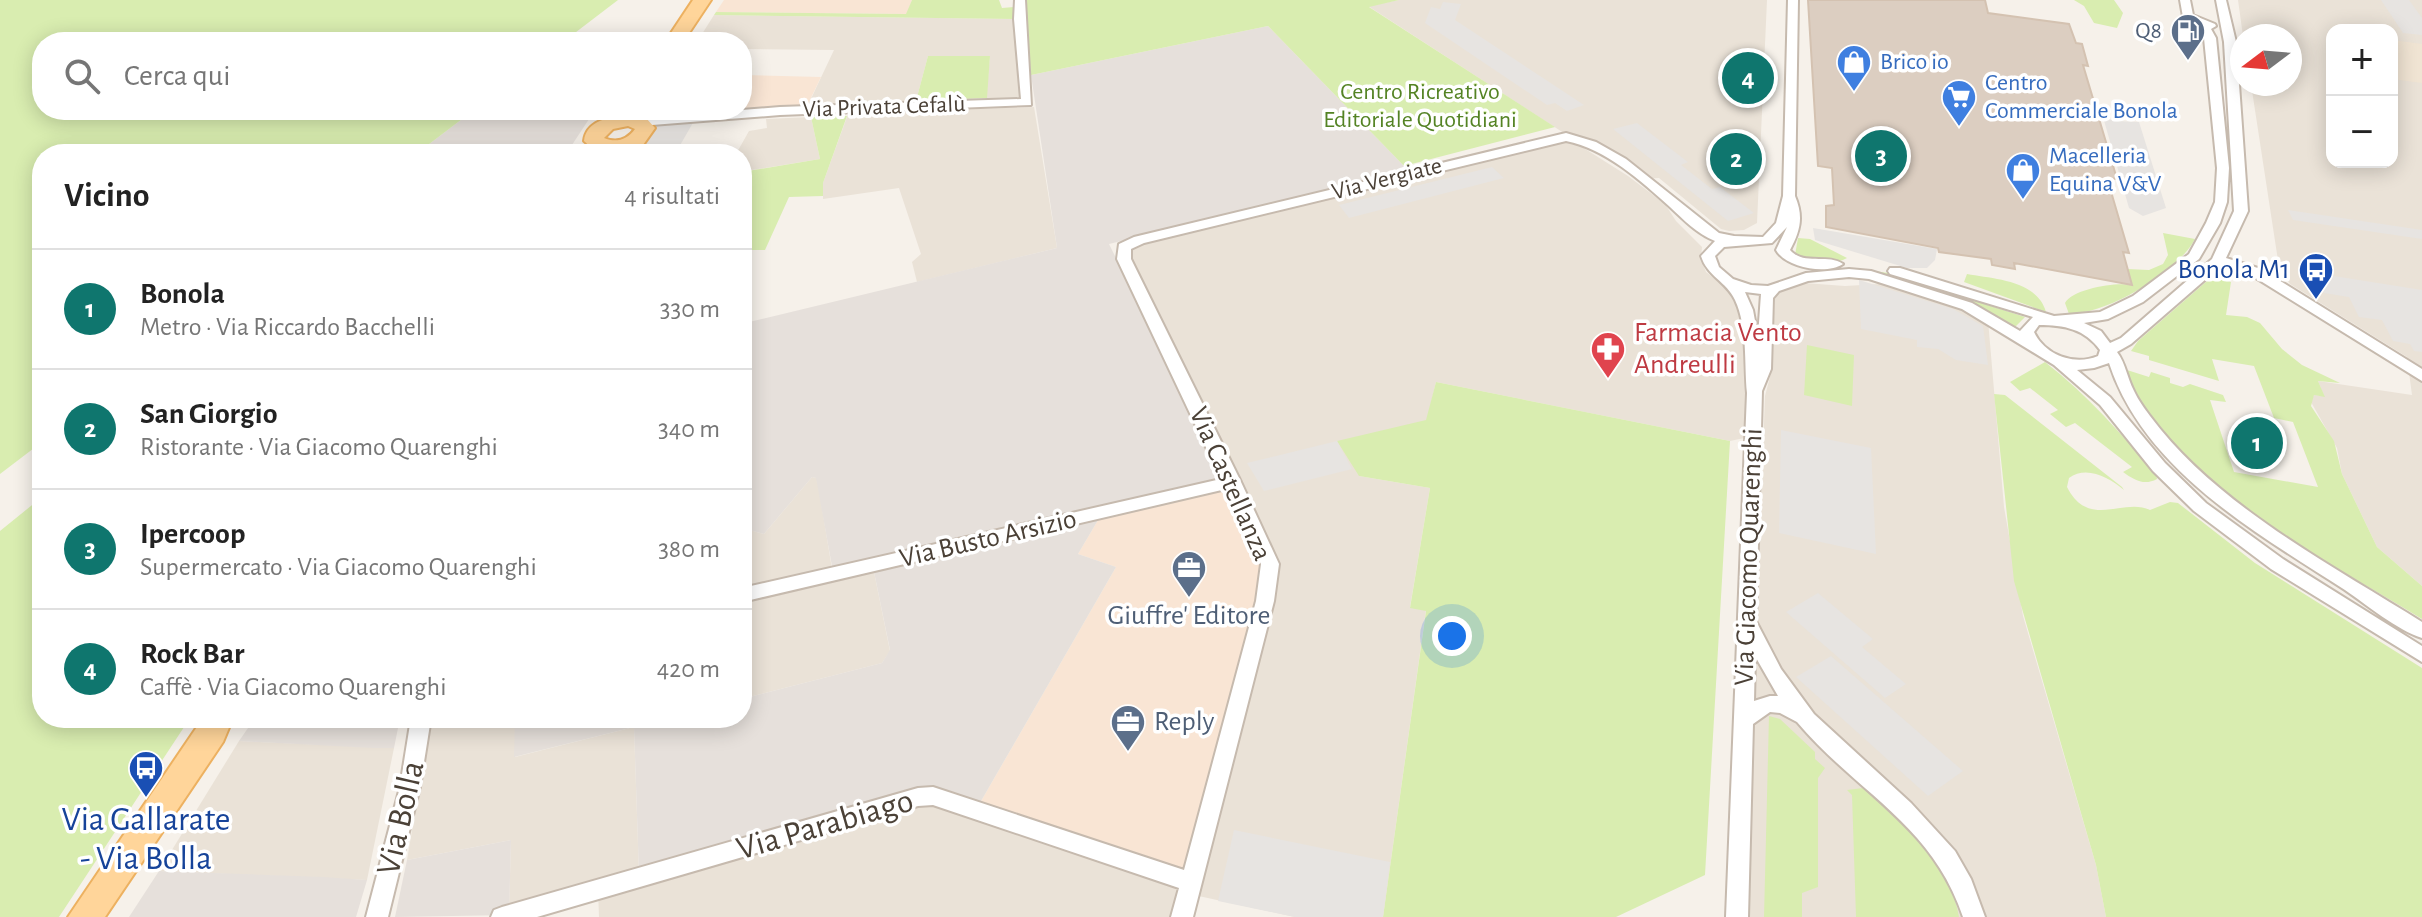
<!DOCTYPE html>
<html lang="it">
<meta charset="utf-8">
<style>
:root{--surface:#fff;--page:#f6f6f6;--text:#222;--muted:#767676;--line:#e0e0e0;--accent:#0f766e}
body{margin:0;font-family:"Alegreya Sans",sans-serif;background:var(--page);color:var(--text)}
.controls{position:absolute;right:24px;top:24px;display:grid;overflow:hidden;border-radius:16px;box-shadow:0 4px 20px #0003}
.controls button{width:72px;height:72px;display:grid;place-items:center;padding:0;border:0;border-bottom:2px solid var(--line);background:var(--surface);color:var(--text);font:40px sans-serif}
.compass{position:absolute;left:2230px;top:24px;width:72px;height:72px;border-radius:50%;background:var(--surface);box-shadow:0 4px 20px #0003;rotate:254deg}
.you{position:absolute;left:1452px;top:636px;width:28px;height:28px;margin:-20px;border:6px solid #fff;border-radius:50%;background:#1a73e8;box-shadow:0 0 0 12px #1a73e833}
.badge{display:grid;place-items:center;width:52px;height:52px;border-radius:50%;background:var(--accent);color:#fff;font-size:26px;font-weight:700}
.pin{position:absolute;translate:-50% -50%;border:4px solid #fff;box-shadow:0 2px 8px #0006}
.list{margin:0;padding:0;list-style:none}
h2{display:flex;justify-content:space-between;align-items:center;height:104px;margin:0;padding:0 32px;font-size:34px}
h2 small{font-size:26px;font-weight:400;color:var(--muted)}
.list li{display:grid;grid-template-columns:52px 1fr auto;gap:24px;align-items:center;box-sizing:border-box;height:120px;padding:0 32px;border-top:2px solid var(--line)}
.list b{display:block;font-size:30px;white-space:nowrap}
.list p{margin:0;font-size:26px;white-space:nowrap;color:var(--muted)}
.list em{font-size:26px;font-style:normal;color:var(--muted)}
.icon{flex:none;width:44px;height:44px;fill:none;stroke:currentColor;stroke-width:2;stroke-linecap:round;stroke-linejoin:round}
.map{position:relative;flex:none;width:2422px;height:917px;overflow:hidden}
.search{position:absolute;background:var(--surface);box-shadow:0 4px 20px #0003;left:32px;top:32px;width:720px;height:88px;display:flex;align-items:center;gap:20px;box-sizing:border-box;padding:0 28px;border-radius:32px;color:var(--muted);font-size:30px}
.panel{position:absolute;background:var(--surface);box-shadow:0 4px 20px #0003;left:32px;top:144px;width:720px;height:584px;border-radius:32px}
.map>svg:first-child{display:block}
.residential{fill:#eae2d7;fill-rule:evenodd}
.commercial{fill:#f9e5d4}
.industrial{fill:#e6e0db}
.education{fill:#f0e4d3}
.green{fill:#d9edb0}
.parking{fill:#e7e4e1}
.building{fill:#dccec1;stroke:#d4c2b1;stroke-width:2}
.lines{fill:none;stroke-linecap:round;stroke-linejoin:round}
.minor-casing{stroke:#c6baae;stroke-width:4}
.primary-casing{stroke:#edb160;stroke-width:4}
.minor{fill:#fff;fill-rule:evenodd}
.primary{fill:#ffd59a;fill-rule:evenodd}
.labels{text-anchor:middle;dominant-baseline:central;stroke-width:7;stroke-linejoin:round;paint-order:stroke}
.far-service-label{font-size:24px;fill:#4e5e75;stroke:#fff;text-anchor:end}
.far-shop-label{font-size:24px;fill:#366cbe;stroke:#fff;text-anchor:start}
.far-park-label{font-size:24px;fill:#548324;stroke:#fff}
.far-street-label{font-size:24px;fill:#4b4137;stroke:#fff}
.transit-label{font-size:28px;fill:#164399;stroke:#fff;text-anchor:end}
.health-label{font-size:28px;fill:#be3a42;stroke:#fff;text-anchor:start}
.street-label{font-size:28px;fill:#4b4137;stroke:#fff}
.service-label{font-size:28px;fill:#4e5e75;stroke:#fff}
.near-street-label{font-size:34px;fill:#4b4137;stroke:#fff}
.near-transit-label{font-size:34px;fill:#164399;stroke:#fff}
</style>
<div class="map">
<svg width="2422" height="917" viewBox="0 0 2422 917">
<rect width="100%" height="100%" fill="#f6f1ea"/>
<g class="residential">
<path d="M1399,0H1767L1757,223L1744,230L1729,231L1721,229L1659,178L1641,179L1588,143L1570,137L1368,6Z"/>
<path d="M2238,0H2422V586L2377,547L2342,474L2337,448L2311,402L2314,395L2324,396L2318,381L2412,395L2407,357L2290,284L2279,267L2251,84H2290V36H2243ZM2332,30H2392V162H2332Z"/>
<path d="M714,15L1014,19L1022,98L986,100L990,56H928L916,101L808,105L834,50L742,49V42H697L717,39L719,35L702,34Z"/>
<path d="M1034,107L1057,248L917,282L912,262L921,254L899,188L823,199V183L848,114Z"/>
<path d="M811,117L820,159L746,171L742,154H736L749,131L767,128L766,119Z"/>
<path d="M1571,140L1628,176L1665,204L1676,221L1702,247L1701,258L1706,272L1731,291L1739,305L1749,386V437L1730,441L1436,382L1427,420L1359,476L1430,488L1410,607L1426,610L1383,917H1295L1194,895L1276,565L1239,478L1123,247L1553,141Z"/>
<path d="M1804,283L1845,286L1897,283L1988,320L2004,507L2023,616L2096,865L2106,917H1739L1757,620L1765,396L1771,373L1775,294Z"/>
<path d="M812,477L817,478L833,575L873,567L890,651L882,663L742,699V528L764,534Z"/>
<path d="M431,718H515V757L634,727L639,874L509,912L511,840L407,860Z"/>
<path d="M239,741L394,748L367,880L159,871Z"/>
<path d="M933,802L1182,887L1175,917H599L598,889Z"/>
</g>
<g class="commercial">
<path d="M724,0H912L907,14L716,12Z"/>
<path d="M742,75L821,77L807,106L742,109Z"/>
<path d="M1233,485L1265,563L1261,600L1182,887L973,815L1116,567L1078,554L1101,515Z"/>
</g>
<g class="industrial">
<path d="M1268,26L1408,170L1109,244L1225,478L833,572L816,478L812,477L764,534L742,528V301L749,322L1057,248L1031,75Z"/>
<path d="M474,110H595L566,154H416Z"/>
<path d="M1101,515L1078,554L1116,567L977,808L945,796L639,874L634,727L514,757L515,718H742V699L882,663L890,650L873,567Z"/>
<path d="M255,718H400L394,748H372L239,741Z"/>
<path d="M511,840L509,915L395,917L407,860Z"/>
<path d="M159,871L323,877L367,880L356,917H129Z"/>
</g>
<path class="education" d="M2392,40L2422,44V83L2392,79Z"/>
<g class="green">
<path d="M0,0H618L563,42H42V110H474L416,154H42V442L0,474Z"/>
<path d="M912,0H999L1002,8L1014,7V19L714,15L716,12L906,14Z"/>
<path d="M1024,0H1399L1369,7L1555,127L1404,166L1268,26L1031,75Z"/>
<path d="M2074,0H2114L2123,13L2117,28L2094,23L2084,6Z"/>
<path d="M928,56H990L987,98L916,101Z"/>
<path d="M847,116L823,183V196L789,197L765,250H742V172L820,159L811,117Z"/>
<path d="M2163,233L2195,239C2177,273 2107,314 2069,314L2065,303C2073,289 2115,282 2131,285L2127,269L2149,270L2163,264L2168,255Z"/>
<path d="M1798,238L1810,239L1847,258C1833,266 1810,261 1795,255Z"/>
<path d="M1816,268H1856L1888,273L2025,317L2015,327C1954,291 1889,268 1817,271Z"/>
<path d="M1967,274C1994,279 2037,280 2046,312L1964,282Z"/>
<path d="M2217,279L2231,282L2226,315L2247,317L2260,323L2282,349L2302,365L2340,383L2318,381L2325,397L2314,395L2311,406L2334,441L2342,474L2377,547L2422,586V619C2328,560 2214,509 2149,414C2140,400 2130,386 2127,370L2149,377L2151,372L2170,378V383L2183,387L2190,384L2223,395L2226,402L2210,400L2234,472L2318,487L2293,422L2274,418L2254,366L2212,359L2219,381L2149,360V356L2131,351L2138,341L2207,281Z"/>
<path d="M1807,345L1854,355L1852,406L1804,395Z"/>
<path d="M2045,362C2088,395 2122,435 2156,474L2157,479C2144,486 2134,480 2123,472L2132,467L2075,423L2066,427L2050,414L2058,410L2030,388L2020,391L2010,382Z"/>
<path d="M1436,382L1730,441L1705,875L1616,917H1383L1426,611L1410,608L1430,488L1359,476L1337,441L1426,420Z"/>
<path d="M1994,394L2005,395L2122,487L2124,490C2109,477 2086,465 2069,478L2067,487C2089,530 2123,497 2150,510L2170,502L2178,503L2255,563L2422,668V917H2106L2096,865L2014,581Z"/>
<path d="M42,497V718H190L59,917H0V531Z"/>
<path d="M1769,716L1780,719L1815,752V759L1825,768L1818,778V887L1802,893V917H1764Z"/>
<path d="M1863,788C1902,825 1950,861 1959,917H1856L1852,795L1847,790Z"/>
</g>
<g class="parking">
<path d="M2381,0H2409L2422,18V35L2403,33Z"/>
<path d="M1443,2L1461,4L1455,20L1584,105L1567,111L1555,103L1547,105L1425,23L1431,7L1440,9Z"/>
<path d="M2103,117L2115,121L2139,122L2166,208L2143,216L2129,208Z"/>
<path d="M694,121L675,154H634L657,123Z"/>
<path d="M1637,123L1688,162L1681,165L1712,189L1720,187L1754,213L1728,221L1613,129Z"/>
<path d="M1492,167L1504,178L1349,218L1339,205Z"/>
<path d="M2288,210L2422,230V239L2293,220Z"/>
<path d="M1813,228L1937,249L1935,260L1927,268H1907L1815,240Z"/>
<path d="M2302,271L2422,290V352L2414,351L2410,344L2393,341L2382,320L2359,317L2349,297L2324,293L2321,287L2309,285Z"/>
<path d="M1859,280L1953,309L1983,326L1988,365L1956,360L1938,349L1917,347V340L1861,329Z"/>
<path d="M1781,430L1871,448L1876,554L1779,533Z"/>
<path d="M1337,441L1352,469L1264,491L1247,463Z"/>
<path d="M1818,593L1873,639L1862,647L1906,684L1885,698L1786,612Z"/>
<path d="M1831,656L1963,771L1928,796L1796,677Z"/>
<path d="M1234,830L1390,862L1383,917H1295L1218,901Z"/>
</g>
<path class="building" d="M1808,0H1985L1988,13L2069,24L2076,43L2082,44L2088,66L2083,65L2117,179L2107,178L2129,253L2123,252L2132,285L2014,263L2015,269L1992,265L1991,259L1939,252L1938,248L1826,227V206L1834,205L1832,168L1818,166Z"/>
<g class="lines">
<g class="minor-casing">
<g id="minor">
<path d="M1015,0H1025L1031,105L780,115L639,126L633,122L639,118L780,107L1021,99L1014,19Z"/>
<path d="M1788,0H1798L1795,196C1804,217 1800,231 1790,250C1804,266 1827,253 1843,264C1827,275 1786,268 1776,250L1787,227L1772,243L1724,247L1715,256L1719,267L1733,279L1751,285L1768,286L1806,273L1849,269L1871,271L1972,303L2020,331L2033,317L1890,274L1888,271L1890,268H1900L2054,316L2100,312L2133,296L2189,254L2206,223L2215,202L2217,168L2204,38L2198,25L2183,17L2180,0H2190L2193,15L2215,24L2216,26L2211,29L2216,38L2229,168L2227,202L2220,223L2199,259L2143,302L2108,319L2084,323L2101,331L2110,343L2121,338L2212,259L2234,211L2224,42L2216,0H2226L2236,42L2248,211L2226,258L2261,269L2422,369V381L2251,275L2221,266L2131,344L2117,352C2126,364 2127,378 2134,391C2138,400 2145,409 2150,416C2216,505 2330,564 2422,622V638C2397,630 2367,605 2345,590C2255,532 2144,470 2109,363L2094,368L2077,370L2110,397L2165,463L2206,503L2283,559L2422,646V662L2271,569L2194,511L2153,471L2100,405L2054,365L1962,309L1869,279L1849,277L1808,281L1779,291L1773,298L1771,369L1762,391L1756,621L1781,669L1814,714L1911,803L1955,851L1971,879L1985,917H1963C1932,824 1856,792 1797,722L1780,713L1770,712L1753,724L1748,917H1726L1747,393C1744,363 1748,328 1735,300C1727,282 1707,276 1701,256L1715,241C1697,234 1684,220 1670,207C1641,181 1606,149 1566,141L1144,243L1131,249V259L1241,482L1279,564L1274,601L1193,917H1171L1179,888L933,805L918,806L537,917H491L494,910L502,907L918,788L933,787L1184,870L1256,601L1261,564L1226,489L742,602V588L1221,479L1117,259L1119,244L1134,237L1566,133L1596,142L1626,159L1719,233L1734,236L1763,237L1776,223L1783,196ZM1745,292L1761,294L1758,337L1753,310ZM2039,325C2064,325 2085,329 2100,350L2098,356C2074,366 2045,355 2034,332ZM1755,656L1778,696H1770L1754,701Z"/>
<path d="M411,718H431L420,787L388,917H366L400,787Z"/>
</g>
</g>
<g class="primary-casing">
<g id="primary">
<path d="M693,0H711L683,42H665Z"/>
<path d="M628,114L646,118L655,128L643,145C622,151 601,159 584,141C586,120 611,117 628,114ZM628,126L635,129C627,140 616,143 604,138L613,129Z"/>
<path d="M203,718H233L223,742L105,917H68Z"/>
</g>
</g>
<use href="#minor" class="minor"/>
<use href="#primary" class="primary"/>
</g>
<defs>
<g id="fuel-pin" transform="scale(1.8)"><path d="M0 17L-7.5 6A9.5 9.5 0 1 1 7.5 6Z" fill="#5c6f8a" stroke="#fff"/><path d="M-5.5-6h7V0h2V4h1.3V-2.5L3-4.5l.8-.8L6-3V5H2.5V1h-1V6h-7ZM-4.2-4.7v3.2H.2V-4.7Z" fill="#fff"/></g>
<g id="shop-pin" transform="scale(1.8)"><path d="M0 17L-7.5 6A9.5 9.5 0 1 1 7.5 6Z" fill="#3f7fe0" stroke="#fff"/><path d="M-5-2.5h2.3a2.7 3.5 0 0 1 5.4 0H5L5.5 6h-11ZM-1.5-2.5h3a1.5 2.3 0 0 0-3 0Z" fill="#fff"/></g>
<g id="supermarket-pin" transform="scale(1.8)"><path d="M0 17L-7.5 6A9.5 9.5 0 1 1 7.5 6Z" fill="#3f7fe0" stroke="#fff"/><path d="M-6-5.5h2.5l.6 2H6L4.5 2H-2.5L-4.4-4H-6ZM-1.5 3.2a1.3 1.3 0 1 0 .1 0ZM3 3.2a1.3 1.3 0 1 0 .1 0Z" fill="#fff"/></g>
<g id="bus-pin" transform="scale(1.8)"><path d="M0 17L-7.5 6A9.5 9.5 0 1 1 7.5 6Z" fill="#1a4fb4" stroke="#fff"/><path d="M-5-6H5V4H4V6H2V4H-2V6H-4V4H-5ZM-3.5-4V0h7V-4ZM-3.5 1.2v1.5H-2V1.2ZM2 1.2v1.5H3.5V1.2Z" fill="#fff"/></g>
<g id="pharmacy-pin" transform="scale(1.8)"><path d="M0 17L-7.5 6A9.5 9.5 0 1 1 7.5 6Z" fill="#e0444e" stroke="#fff"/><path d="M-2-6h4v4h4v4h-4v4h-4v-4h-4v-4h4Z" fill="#fff"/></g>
<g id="office-pin" transform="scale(1.8)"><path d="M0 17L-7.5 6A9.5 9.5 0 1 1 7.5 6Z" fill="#5c6f8a" stroke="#fff"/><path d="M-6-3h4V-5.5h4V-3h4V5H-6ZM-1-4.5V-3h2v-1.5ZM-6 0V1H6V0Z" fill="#fff"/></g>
</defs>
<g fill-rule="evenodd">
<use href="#fuel-pin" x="2188" y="31"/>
<use href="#shop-pin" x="1854" y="62"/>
<use href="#supermarket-pin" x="1959" y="97"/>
<use href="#shop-pin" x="2023" y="170"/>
<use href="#bus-pin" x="2316" y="270"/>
<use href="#pharmacy-pin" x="1608" y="349"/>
<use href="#office-pin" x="1189" y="568"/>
<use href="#office-pin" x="1128" y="722"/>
<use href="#bus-pin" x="146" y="768"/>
</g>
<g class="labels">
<g class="far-service-label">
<text x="2162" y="31">Q8</text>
</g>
<g class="far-shop-label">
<text x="1880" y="62">Brico io</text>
<text x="1985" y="83">Centro<tspan x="1985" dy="28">Commerciale Bonola</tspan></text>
<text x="2049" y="156">Macelleria<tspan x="2049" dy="28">Equina V&amp;V</tspan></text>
</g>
<g class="far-park-label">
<text x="1420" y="92">Centro Ricreativo<tspan x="1420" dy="28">Editoriale Quotidiani</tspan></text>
</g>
<g class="far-street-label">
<text transform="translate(884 107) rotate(-2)">Via Privata Cefalù</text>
<text transform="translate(1387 179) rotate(-14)">Via Vergiate</text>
</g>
<g class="transit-label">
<text x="2290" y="270">Bonola M1</text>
</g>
<g class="health-label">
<text x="1634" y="333">Farmacia Vento<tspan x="1634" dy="32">Andreulli</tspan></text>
</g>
<g class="street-label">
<text transform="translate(1230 484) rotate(66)">Via Castellanza</text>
<text transform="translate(988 539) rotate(-13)">Via Busto Arsizio</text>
<text transform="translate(1749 557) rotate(-88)">Via Giacomo Quarenghi</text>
</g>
<g class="service-label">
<text x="1189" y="616">Giuffre' Editore</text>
<text x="1154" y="722" text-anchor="start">Reply</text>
</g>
<g class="near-street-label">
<text transform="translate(401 818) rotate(-77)">Via Bolla</text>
<text transform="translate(825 825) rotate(-16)">Via Parabiago</text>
</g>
<g class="near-transit-label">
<text x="146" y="820">Via Gallarate<tspan x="146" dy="39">- Via Bolla</tspan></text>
</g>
</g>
</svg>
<div class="controls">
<button>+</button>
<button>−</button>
</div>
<svg class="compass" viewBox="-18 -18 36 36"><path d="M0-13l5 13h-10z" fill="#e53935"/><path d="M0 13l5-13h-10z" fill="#767676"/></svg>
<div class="you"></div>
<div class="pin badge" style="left:2257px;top:443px">1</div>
<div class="pin badge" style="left:1736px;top:159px">2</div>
<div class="pin badge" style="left:1881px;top:156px">3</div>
<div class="pin badge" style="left:1748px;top:78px">4</div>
<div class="search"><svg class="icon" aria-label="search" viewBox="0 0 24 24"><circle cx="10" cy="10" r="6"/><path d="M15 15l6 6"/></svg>Cerca qui</div>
<section class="panel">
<h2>Vicino<small>4 risultati</small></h2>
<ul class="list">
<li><span class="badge">1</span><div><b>Bonola</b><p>Metro · Via Riccardo Bacchelli</p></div><em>330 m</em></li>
<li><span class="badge">2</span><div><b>San Giorgio</b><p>Ristorante · Via Giacomo Quarenghi</p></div><em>340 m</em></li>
<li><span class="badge">3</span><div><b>Ipercoop</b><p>Supermercato · Via Giacomo Quarenghi</p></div><em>380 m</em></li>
<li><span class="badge">4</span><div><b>Rock Bar</b><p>Caffè · Via Giacomo Quarenghi</p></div><em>420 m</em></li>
</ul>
</section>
</div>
